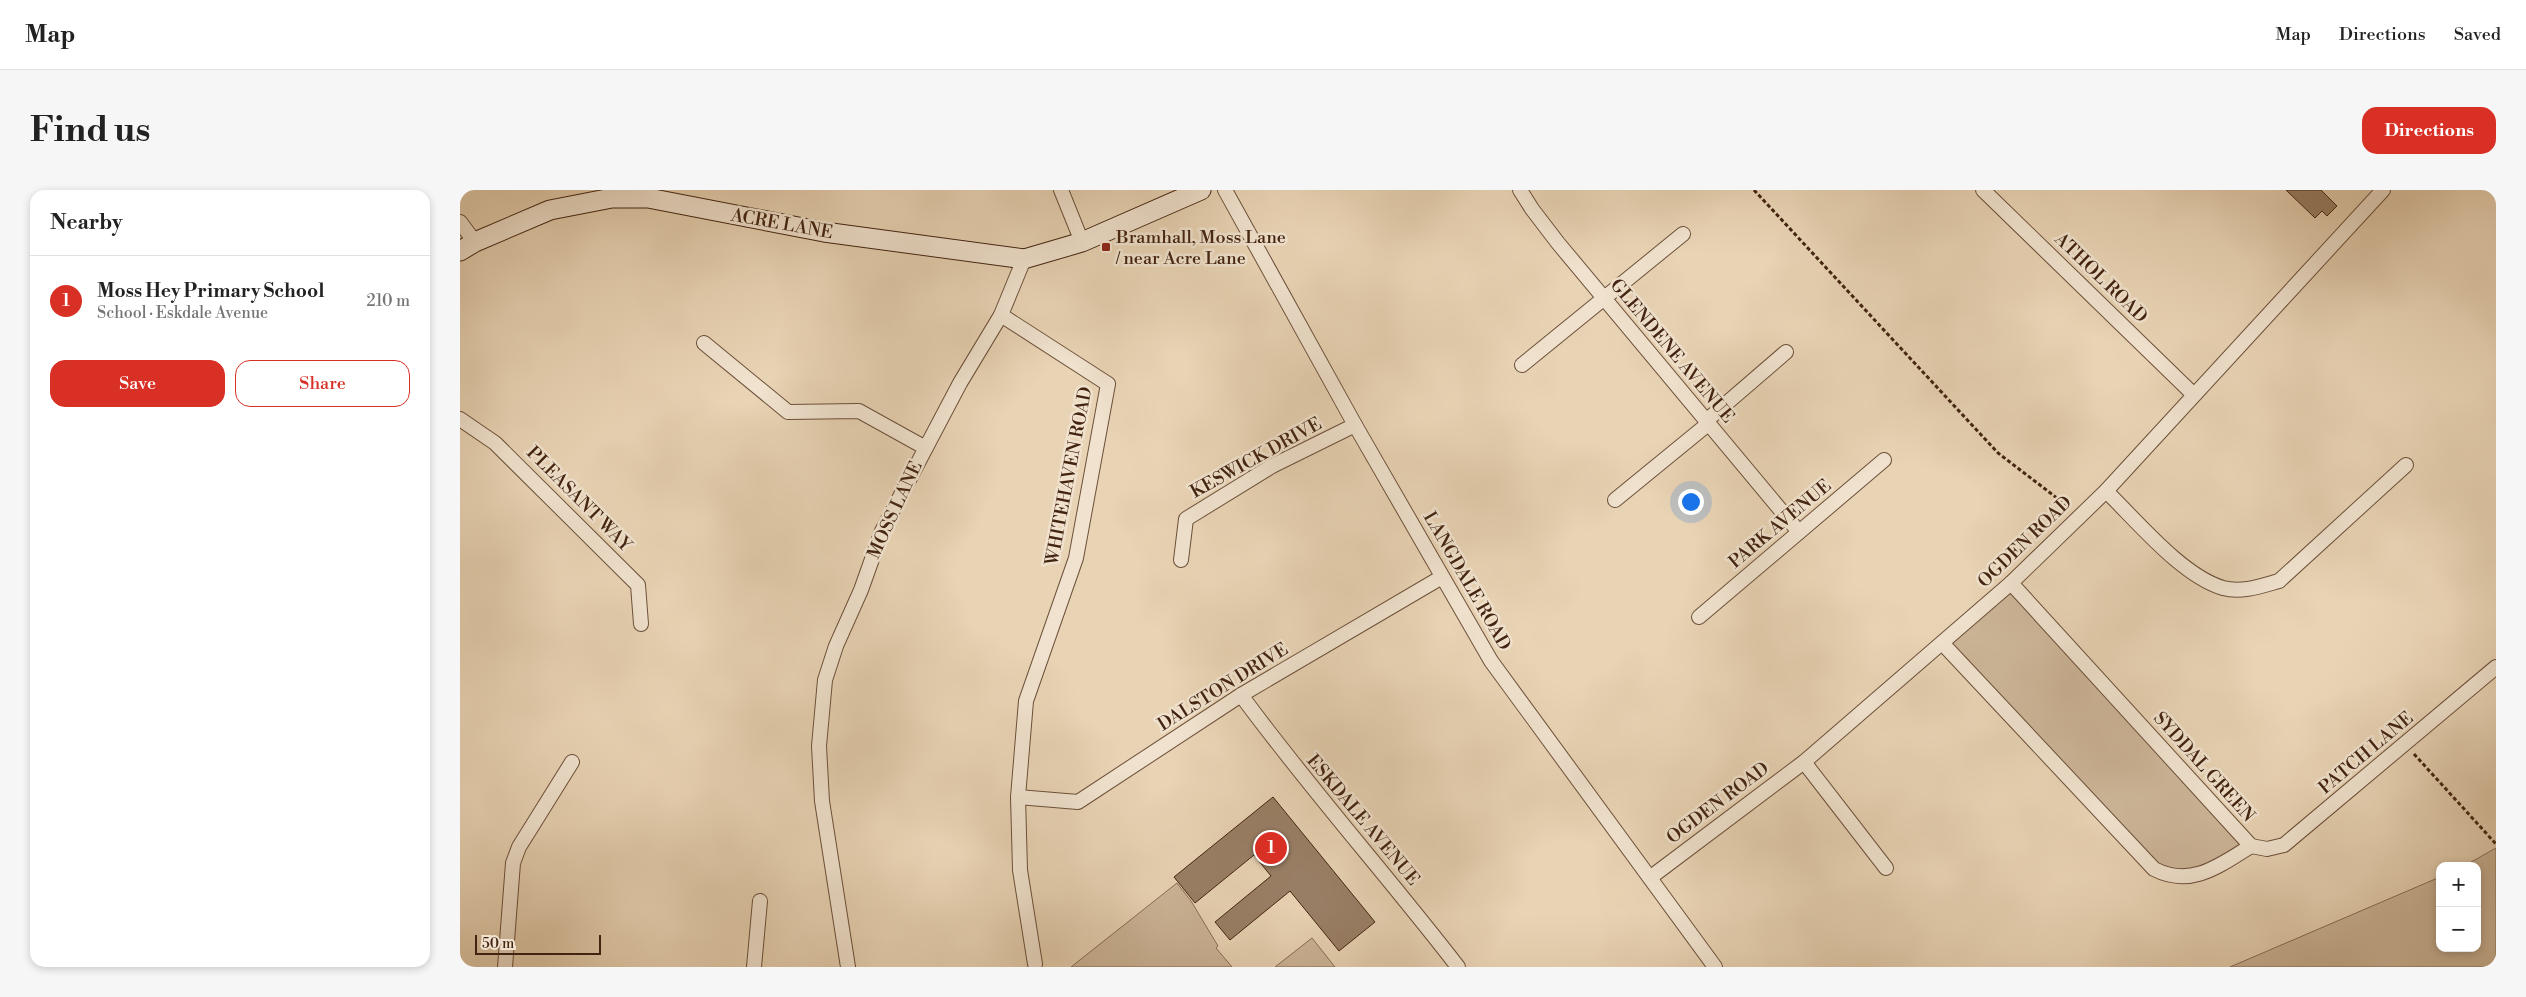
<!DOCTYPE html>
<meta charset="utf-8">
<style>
:root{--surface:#fff;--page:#f6f6f6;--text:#222;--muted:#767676;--line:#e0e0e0;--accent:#d93025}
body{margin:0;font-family:"Libre Bodoni",serif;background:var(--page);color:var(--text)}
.controls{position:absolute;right:15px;bottom:15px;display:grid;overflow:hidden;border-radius:10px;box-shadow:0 2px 8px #0003}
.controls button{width:45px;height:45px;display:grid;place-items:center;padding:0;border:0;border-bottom:1px solid var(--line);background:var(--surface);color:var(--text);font:25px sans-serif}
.scale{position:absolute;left:15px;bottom:12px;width:126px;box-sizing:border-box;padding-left:5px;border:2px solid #432411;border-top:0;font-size:14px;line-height:18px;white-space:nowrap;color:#432411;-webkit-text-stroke:4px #f0e2ce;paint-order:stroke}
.you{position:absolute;left:1230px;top:311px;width:18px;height:18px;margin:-12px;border:4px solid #fff;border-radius:50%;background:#1a73e8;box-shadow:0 0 0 8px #1a73e833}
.badge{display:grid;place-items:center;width:32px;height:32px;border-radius:50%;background:var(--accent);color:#fff;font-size:16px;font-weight:700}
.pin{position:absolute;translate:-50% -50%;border:2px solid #fff;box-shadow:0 1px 5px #0006}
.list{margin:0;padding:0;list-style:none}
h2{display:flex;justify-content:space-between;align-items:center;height:65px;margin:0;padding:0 20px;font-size:21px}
h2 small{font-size:16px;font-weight:400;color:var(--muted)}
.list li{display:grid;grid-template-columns:32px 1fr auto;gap:15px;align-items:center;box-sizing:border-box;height:90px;padding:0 20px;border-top:1px solid var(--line)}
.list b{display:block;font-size:19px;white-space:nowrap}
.list p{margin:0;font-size:16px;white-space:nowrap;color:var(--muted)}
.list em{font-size:16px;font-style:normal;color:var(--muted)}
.actions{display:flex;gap:10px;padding:15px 20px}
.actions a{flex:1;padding:11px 0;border:1px solid var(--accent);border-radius:15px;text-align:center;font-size:18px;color:var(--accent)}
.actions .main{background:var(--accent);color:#fff}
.map{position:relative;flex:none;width:2036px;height:777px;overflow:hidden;border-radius:15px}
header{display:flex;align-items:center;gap:30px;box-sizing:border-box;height:70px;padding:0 25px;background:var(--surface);border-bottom:1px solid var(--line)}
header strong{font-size:24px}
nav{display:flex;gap:28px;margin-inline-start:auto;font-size:18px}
.intro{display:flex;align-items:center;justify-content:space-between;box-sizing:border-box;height:120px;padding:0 30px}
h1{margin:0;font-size:35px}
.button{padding:12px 22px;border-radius:15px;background:var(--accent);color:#fff;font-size:18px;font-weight:700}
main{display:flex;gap:30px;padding:0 30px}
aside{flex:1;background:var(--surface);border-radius:15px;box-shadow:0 2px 8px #0003}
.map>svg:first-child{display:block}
.green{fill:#ccb598;stroke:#886c54}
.building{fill:#997f66;stroke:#432411}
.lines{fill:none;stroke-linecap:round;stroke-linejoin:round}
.street-casing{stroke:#6c503a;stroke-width:16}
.secondary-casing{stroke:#432411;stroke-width:21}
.path{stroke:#432411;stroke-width:3;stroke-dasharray:4 2.5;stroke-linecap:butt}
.street{stroke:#f0e2ce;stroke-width:14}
.secondary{stroke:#f0e2ce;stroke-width:19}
.poi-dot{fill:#8f2418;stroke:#f0e2ce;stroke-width:2}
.labels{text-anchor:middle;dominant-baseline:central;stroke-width:5;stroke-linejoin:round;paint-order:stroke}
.street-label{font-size:18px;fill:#432411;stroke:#f0e2ce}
.poi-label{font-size:18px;fill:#432411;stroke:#f0e2ce;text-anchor:start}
</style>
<header>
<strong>Map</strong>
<nav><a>Map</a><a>Directions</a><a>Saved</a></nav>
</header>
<div class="intro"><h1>Find us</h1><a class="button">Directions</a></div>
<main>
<aside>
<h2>Nearby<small></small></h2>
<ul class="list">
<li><span class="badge">1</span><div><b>Moss Hey Primary School</b><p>School · Eskdale Avenue</p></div><em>210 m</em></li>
</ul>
<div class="actions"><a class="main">Save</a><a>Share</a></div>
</aside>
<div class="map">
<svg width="2036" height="777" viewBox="0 0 2036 777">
<rect width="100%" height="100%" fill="#e8d3b4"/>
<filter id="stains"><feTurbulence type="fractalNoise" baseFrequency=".004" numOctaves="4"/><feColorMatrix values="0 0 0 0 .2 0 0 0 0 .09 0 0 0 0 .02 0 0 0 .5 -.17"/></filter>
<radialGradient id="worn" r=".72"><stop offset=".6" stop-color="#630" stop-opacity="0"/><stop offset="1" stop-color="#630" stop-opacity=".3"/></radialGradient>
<g class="green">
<path d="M1551,393L1791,656L1763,674L1708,687L1483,454Z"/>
<path d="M2036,658V777H1770L1980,687V758H2017V676H2004Z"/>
<path d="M717,693L731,711L758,756L756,758L772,777H611Z"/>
<path d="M852,748L875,777H815Z"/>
</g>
<g class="building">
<path d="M1826,0H1861L1877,16L1867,26L1862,21L1855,28Z"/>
<path d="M813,607L915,732L879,761L830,701L770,750L755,732L811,686L794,665L735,713L714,687Z"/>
</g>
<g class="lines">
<g class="street-casing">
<g id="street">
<path d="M601,0L622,52"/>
<path d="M765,0L895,235L1031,471L1255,777"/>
<path d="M1060,0L1072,19L1098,53L1339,342"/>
<path d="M1523,0L1733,204"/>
<path d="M0,32L15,52"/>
<path d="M541,125L648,194L616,368L566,511L558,607L560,680L575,774"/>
<path d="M244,153L328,222L399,221L464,257"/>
<path d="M1062,175L1223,44"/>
<path d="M0,229L35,253L178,395L181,434"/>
<path d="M1246,231L1326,162"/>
<path d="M1646,301C1677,331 1722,386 1763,398C1782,403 1801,396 1819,391L1946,275"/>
<path d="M1155,310L1248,234"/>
<path d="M721,370L726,329L812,276L895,235"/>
<path d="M1239,427L1424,270"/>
<path d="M1483,454L1694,679C1731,698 1759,676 1791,656L1551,393"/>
<path d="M781,505C850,599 927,685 998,777"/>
<path d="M1344,572L1426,678"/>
<path d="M558,607L618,612L781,505L982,387"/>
<path d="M1791,656L1807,659L1824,655L2036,477"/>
<path d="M1191,687L1344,572L1551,393L1646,301L1923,0"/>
<path d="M45,777L53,673L59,657L112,572"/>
<path d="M294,777L300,711"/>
<path d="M388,777L362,611L359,556L365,490L376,456L401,400L422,341L500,193L541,125L564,69"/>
</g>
</g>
<g class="secondary-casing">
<path id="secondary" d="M0,61L15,52L90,20L152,8H188L364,42L564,69L622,52L741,0"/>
</g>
<g class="path">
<path d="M1294,0L1538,263L1610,318"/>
<path d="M1954,564L2036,654"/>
</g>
<use href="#street" class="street"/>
<use href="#secondary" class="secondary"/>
</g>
<rect class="poi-dot" x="641" y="52" width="10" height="10" rx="2.5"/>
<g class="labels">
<g class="street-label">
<text transform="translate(322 34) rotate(10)">ACRE LANE</text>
<text transform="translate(1641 88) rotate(44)">ATHOL ROAD</text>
<text transform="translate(1212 161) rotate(50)">GLENDENE AVENUE</text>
<text transform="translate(796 268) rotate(-29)">KESWICK DRIVE</text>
<text transform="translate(609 286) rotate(-79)">WHITEHAVEN ROAD</text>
<text transform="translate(119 309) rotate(45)">PLEASANT WAY</text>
<text transform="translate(435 320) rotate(-65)">MOSS LANE</text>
<text transform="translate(1320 334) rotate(-40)">PARK AVENUE</text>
<text transform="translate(1565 352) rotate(-44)">OGDEN ROAD</text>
<text transform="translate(1007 391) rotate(60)">LANGDALE ROAD</text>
<text transform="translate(763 497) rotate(-32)">DALSTON DRIVE</text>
<text transform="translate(1906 563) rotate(-40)">PATCH LANE</text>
<text transform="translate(1744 577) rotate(48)">SYDDAL GREEN</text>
<text transform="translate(1258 613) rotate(-37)">OGDEN ROAD</text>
<text transform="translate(903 630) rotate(50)">ESKDALE AVENUE</text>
</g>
<g class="poi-label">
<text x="656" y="47">Bramhall, Moss Lane<tspan x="656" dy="21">/ near Acre Lane</tspan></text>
</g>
</g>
<rect width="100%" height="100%" filter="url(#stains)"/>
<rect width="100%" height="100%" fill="url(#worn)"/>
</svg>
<div class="controls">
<button>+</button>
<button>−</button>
</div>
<div class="scale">50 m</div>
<div class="you"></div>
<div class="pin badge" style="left:811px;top:658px">1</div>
</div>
</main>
